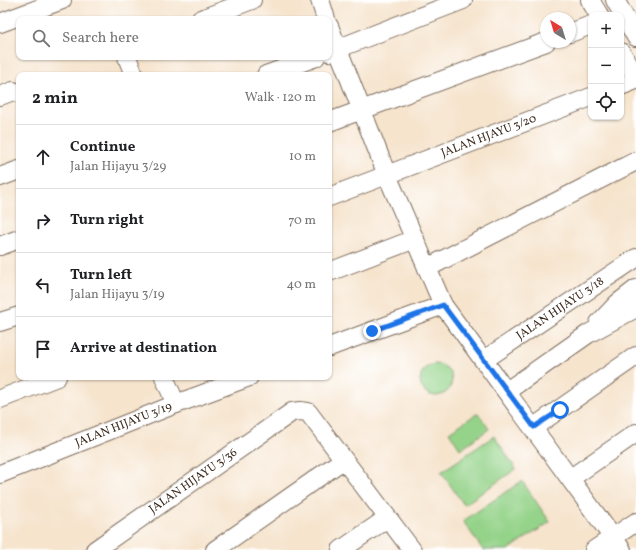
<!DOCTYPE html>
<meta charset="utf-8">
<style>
:root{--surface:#fff;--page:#f2f2f2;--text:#202124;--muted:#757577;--line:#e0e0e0}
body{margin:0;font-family:Vollkorn,serif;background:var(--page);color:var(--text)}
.controls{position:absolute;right:12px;top:12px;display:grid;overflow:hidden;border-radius:8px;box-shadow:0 1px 3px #0004}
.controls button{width:36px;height:36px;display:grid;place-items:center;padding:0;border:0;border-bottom:1px solid var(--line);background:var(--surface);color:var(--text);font:20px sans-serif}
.compass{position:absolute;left:540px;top:12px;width:36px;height:36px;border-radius:50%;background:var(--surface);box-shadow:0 1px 3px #0004;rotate:322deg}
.stop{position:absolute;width:12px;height:12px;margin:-9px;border:3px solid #1a73e8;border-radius:50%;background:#fff}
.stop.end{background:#1a73e8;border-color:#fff;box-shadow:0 1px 4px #0008}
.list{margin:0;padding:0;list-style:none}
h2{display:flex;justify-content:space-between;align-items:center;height:52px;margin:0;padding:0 16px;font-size:17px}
h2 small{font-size:13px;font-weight:400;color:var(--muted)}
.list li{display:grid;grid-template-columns:26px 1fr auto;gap:12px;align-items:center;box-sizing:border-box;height:64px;padding:0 16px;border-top:1px solid var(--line)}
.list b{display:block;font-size:15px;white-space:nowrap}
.list p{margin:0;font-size:13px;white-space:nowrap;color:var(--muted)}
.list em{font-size:13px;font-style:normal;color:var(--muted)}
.icon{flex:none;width:22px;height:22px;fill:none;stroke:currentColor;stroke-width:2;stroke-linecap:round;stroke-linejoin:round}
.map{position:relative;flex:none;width:636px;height:550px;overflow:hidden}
.search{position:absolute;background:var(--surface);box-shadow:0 1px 3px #0004;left:16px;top:16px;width:316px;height:44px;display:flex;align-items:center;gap:10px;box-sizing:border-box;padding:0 14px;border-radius:8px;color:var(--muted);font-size:15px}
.panel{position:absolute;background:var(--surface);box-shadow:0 1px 3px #0004;left:16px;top:72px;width:316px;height:308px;border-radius:8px}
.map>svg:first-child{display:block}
.green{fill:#94d389;stroke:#687e54}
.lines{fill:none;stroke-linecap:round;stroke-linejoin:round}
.minor-casing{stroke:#7c6b5b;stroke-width:20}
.minor{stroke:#fff;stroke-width:18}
.route{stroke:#1a73e8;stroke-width:5}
.labels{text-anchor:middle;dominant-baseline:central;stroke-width:3.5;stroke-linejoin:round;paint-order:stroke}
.street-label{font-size:12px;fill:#3b2a1e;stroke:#fff}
</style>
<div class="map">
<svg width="636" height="550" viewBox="0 0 636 550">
<rect width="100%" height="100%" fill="#fff"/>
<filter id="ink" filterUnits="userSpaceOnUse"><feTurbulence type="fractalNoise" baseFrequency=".025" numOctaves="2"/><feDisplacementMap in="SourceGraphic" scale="8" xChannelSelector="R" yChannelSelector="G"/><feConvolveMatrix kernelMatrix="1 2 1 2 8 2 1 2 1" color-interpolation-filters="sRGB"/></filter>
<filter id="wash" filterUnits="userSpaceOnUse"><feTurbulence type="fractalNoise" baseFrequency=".012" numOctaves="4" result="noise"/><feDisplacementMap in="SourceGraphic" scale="16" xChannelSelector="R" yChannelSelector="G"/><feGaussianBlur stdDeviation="0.9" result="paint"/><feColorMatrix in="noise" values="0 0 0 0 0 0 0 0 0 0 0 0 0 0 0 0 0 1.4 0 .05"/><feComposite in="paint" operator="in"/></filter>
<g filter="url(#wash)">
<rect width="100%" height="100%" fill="#f6e4cd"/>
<g class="green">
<circle cx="436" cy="380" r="16"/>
<path d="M478,413L489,429L460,449L449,432Z"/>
<path d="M494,436L516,469L464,505L441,472Z"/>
<path d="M522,481L550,522L508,550H483L463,521Z"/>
</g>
</g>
<g filter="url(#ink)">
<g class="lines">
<g class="minor-casing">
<g id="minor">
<path d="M320,0L326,19"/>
<path d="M590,0L599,15"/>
<path d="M615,0L636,37"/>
<path d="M201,19L252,0"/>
<path d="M0,23L62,0"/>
<path d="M329,26L387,175L443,305L622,550"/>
<path d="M570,33L591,25"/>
<path d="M329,52L463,0"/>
<path d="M621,52L636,77"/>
<path d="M127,57L134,75"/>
<path d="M266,75L316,57"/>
<path d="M621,86L636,80"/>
<path d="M0,96L13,91L19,93"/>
<path d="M329,122L546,42"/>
<path d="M0,177L19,170"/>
<path id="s1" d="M329,197L591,97"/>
<path d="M0,246L19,239"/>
<path d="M427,268L636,161"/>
<path d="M329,272L415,239"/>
<path d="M0,322L19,316"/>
<path d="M599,323L618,303L636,289"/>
<path d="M329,347L443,305"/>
<path id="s2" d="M484,360L636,258"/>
<path d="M164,377L176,404"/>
<path d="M507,391L588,334L636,308"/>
<path d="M0,399L57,377"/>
<path d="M534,427L636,356"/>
<path id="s3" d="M0,474L176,404L249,377"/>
<path d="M571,478L636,433"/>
<path id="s4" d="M95,550L292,412L300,411L308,412L412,550"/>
<path d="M215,550L343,460"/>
<path d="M341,550L386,519"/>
<path d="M594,550L636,522"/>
</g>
</g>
<use href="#minor" class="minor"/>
</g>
</g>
<g class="lines" filter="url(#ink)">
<path class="route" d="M372,331L443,305L534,427L560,410"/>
</g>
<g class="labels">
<g class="street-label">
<text stroke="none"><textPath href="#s1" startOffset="171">JALAN HJAYU 3/20</textPath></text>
<text stroke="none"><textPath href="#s2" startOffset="92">JALAN HIJAYU 3/18</textPath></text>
<text stroke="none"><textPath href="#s3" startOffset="133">JALAN HIJAYU 3/19</textPath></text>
<text stroke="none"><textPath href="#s4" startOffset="120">JALAN HIJAYU 3/36</textPath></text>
</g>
</g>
</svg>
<div class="controls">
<button>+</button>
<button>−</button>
<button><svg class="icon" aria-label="locate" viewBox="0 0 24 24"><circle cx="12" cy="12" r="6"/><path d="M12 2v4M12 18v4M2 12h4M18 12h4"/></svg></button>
</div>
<svg class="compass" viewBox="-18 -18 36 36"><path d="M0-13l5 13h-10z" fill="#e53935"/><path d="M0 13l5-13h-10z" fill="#757577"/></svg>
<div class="stop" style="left:560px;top:410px"></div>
<div class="stop end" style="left:372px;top:331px"></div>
<div class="search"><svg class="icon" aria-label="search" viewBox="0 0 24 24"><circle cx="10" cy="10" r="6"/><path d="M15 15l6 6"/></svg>Search here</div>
<section class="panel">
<h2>2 min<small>Walk · 120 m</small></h2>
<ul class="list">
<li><svg class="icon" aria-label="ahead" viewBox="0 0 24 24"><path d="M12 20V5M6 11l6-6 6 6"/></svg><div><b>Continue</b><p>Jalan Hijayu 3/29</p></div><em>10 m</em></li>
<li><svg class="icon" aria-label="right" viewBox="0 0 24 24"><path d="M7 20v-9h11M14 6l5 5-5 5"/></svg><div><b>Turn right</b></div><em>70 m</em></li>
<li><svg class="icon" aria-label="left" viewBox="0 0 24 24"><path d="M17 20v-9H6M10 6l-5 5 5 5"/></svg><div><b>Turn left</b><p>Jalan Hijayu 3/19</p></div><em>40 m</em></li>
<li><svg class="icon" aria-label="arrive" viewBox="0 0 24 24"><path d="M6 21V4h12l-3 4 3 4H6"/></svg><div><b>Arrive at destination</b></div></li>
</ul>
</section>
</div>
